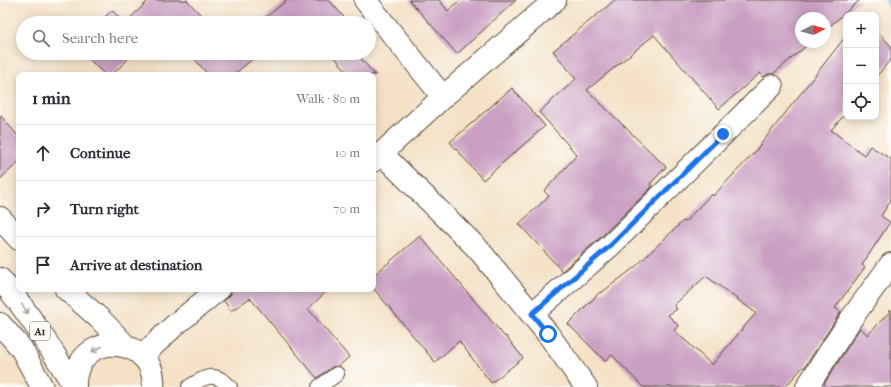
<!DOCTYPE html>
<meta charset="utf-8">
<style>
:root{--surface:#fff;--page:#f2f2f3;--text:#2b2b33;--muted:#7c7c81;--line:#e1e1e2}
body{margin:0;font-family:"IM FELL French Canon",serif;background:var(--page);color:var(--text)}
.controls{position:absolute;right:12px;top:12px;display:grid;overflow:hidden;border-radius:8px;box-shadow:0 2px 10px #0003}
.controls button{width:36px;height:36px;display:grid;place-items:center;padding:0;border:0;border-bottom:1px solid var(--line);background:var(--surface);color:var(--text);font:20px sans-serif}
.compass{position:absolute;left:795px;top:12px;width:36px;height:36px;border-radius:50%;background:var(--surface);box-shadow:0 2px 10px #0003;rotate:84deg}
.stop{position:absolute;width:12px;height:12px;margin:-9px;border:3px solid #1a73e8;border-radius:50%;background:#fff}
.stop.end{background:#1a73e8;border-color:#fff;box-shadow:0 1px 4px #0008}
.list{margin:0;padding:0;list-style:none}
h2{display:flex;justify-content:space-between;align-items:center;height:52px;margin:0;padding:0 16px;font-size:17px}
h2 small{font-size:13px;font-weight:400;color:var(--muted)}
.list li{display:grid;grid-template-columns:26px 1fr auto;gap:12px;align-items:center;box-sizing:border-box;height:56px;padding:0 16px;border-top:1px solid var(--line)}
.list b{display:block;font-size:15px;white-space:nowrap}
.list em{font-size:13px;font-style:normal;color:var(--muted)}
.icon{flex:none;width:22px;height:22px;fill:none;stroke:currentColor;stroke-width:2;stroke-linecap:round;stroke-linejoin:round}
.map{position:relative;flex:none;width:891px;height:387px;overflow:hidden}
.search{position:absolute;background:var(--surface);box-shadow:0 2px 10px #0003;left:16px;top:16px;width:360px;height:44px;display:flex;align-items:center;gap:10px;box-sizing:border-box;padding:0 14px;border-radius:22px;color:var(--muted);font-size:15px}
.panel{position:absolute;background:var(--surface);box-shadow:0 2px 10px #0003;left:16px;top:72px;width:360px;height:220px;border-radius:8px}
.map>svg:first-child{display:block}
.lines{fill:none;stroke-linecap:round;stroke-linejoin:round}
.stream{stroke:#76baec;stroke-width:7}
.building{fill:#ca9fc3;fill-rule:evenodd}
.lane-casing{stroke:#574537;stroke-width:16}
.street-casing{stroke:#574537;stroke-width:24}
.highway-casing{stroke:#574537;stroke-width:24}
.lane{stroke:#fff;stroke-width:14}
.street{stroke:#fff;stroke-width:22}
.highway{stroke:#fff;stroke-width:22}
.oneway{stroke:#a79f9a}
.route{stroke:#1a73e8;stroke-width:5}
.labels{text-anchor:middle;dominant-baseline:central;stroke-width:3;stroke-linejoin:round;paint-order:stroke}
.shield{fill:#fdfcf7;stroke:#75695f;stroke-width:1}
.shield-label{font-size:11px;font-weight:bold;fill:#3b2a1e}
</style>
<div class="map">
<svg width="891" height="387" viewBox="0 0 891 387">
<rect width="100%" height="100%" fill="#fdfcf7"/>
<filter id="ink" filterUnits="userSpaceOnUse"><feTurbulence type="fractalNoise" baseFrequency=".025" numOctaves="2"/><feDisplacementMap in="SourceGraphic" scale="8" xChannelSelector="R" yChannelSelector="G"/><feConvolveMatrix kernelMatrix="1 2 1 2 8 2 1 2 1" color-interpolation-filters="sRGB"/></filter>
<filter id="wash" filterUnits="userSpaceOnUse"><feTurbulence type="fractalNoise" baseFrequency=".012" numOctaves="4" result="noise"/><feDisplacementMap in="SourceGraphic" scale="16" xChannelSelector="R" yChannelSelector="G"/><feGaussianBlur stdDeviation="0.9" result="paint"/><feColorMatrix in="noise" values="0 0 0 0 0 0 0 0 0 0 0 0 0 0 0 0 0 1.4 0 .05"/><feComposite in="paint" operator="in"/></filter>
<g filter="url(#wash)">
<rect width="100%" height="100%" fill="#f4e1c6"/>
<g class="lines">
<path class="stream" d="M888,0L891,5"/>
</g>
<g id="blocks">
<g class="building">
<path d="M149,0H187L208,23H125Z"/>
<path d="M285,0H329L349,23H305L302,19L297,23H259L286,1Z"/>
<path d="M409,0H439L448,11L460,0H516L457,54Z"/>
<path d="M615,0H860L825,30V18H801V42H811L773,74H768L764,77L760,73L719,109L654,35L587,90L666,167L650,184L652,187L602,236L562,271L519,224L549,196L544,191L577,155L539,112L576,79L553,51Z"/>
<path d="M112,10L124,23H99Z"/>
<path d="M876,30L891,46V59L876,77Z"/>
<path d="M846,36V113L831,130L864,155L870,146L891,159V200L881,216L890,222L862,265L865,267L835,308L841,312L804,368L803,367L785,387H643L612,355L605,361L568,324L600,292L601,293L635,267L683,221L685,222L711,194L713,196L753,154ZM706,276L756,313L712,365L674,330L679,326L668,315L677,309L674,305Z"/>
<path d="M83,53H134L112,75H105Z"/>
<path d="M190,53H260L233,75H208Z"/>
<path d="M331,53H362L359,56L375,75H350Z"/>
<path d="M512,88L545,126L483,180L450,142Z"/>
<path d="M0,115L19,137V162L0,179Z"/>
<path d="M420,236L505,337L506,336L523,358L491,383L459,341L435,362L373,288V276Z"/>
<path d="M231,289H329L308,309L349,357L339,366L332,367L317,378L250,298L231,311L224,301L231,294Z"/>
<path d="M891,310V387H827L824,384L860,328L868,335Z"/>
</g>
</g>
</g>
<g filter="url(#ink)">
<use href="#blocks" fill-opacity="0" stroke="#574537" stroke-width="1"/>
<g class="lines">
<g class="lane-casing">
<g id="lane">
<path d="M189,387C205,376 215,371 230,387"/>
<path d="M319,387L337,374"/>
</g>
</g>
<g class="street-casing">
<g id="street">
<path d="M365,0L443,97"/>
<path d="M382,154L478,249L548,334L586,387"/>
<path d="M373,161L443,97L555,0"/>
<path d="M532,314L611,245L772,86"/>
<path d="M0,324L21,348L42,387"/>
<path d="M142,356L175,325L219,289"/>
<path d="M807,387L851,319L891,264"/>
</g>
</g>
<g class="highway-casing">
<g id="highway">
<path d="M0,218L19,239"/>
<path d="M0,279C29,312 51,350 75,387"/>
<path d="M66,289L99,318L125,345"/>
<path d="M75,387C75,383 75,378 76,375C86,328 158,339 153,387"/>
</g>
</g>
<use href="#lane" class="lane"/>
<use href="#street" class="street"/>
<use href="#highway" class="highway"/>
</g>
<defs><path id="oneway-shaft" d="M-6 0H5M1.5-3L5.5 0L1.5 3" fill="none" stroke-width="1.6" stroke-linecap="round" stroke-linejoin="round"/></defs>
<g class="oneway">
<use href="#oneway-shaft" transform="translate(25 309) rotate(55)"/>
<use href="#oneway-shaft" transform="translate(97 349) rotate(154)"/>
</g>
</g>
<g class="lines" filter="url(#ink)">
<path class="route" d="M548,334L532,314L611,245L723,134"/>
</g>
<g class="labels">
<rect class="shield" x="30" y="322" width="20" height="18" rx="3"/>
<g class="shield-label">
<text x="40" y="331">A1</text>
</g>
</g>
</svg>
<div class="controls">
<button>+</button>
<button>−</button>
<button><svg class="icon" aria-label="locate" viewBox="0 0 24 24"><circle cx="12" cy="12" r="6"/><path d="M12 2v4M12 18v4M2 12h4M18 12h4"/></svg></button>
</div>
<svg class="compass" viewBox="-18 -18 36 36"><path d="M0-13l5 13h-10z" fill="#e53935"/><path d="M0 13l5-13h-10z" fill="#7c7c81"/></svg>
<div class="stop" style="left:548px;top:334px"></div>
<div class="stop end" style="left:723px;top:134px"></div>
<div class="search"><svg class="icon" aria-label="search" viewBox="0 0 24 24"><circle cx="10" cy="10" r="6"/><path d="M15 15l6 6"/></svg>Search here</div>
<section class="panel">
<h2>1 min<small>Walk · 80 m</small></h2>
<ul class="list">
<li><svg class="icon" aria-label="ahead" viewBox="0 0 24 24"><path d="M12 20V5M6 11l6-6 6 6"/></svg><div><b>Continue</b></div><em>10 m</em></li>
<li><svg class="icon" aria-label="right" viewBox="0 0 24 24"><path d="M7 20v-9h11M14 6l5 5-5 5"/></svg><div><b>Turn right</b></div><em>70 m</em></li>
<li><svg class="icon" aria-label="arrive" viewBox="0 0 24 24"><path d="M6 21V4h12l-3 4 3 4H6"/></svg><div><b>Arrive at destination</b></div></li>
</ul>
</section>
</div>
